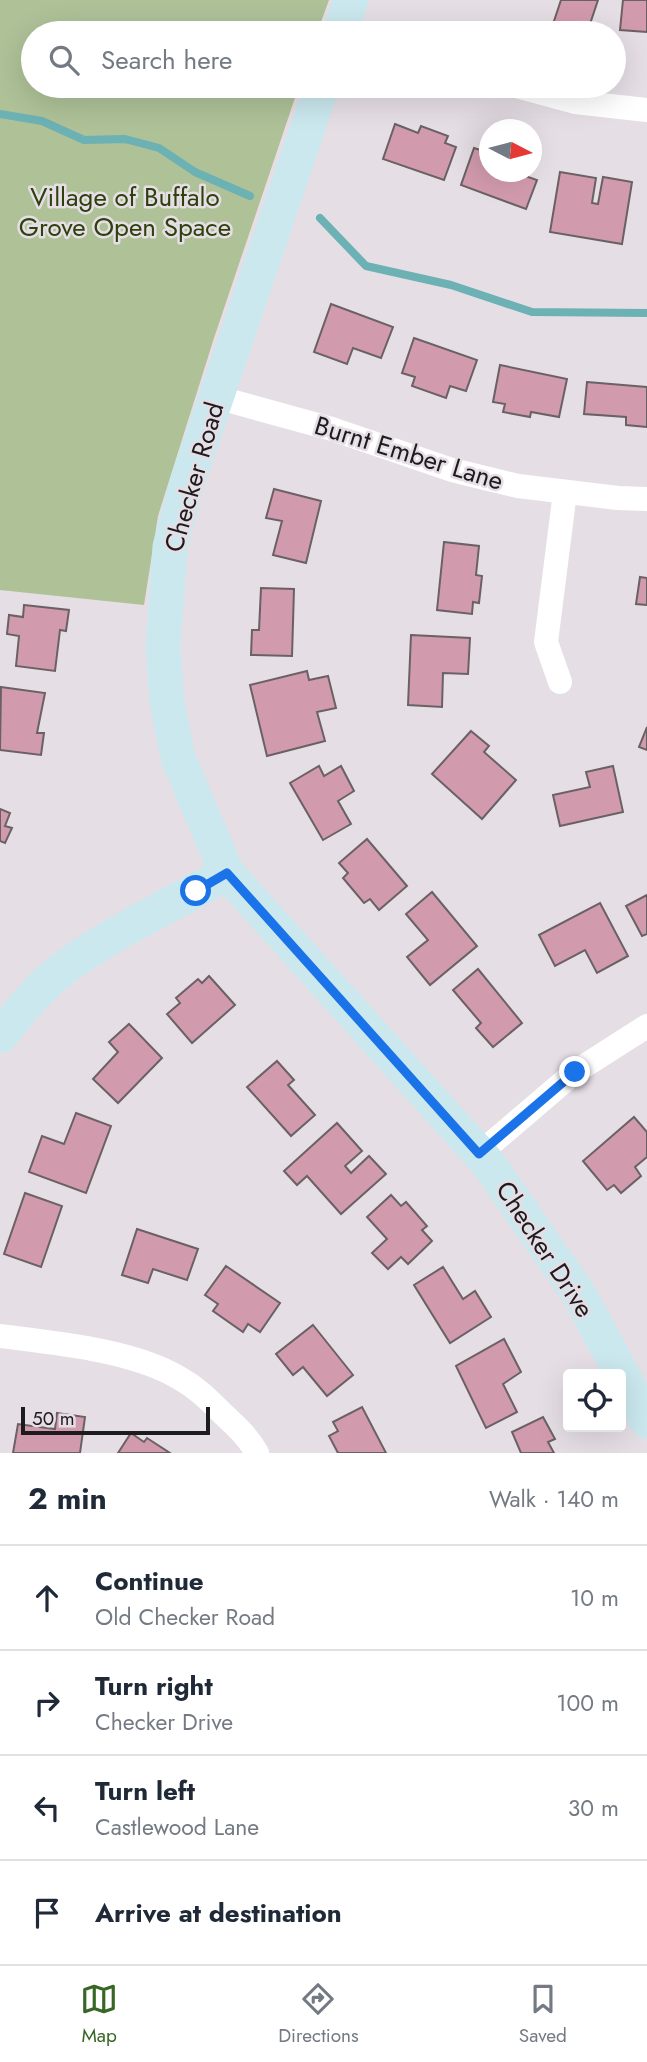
<!DOCTYPE html>
<meta charset="utf-8">
<style>
:root{--surface:#fff;--page:#f2f2f3;--text:#1f2937;--muted:#747a83;--line:#e0e1e3;--accent:#386625}
body{margin:0;font-family:Jost,sans-serif;background:var(--page);color:var(--text)}
.controls{position:absolute;right:21px;bottom:21px;display:grid;overflow:hidden;border-radius:7px;box-shadow:0 7px 28px #0002}
.controls button{width:63px;height:63px;display:grid;place-items:center;padding:0;border:0;border-bottom:2px solid var(--line);background:var(--surface);color:var(--text);font:35px sans-serif}
.compass{position:absolute;left:479px;top:119px;width:63px;height:63px;border-radius:50%;background:var(--surface);box-shadow:0 7px 28px #0002;rotate:96deg}
.scale{position:absolute;left:21px;bottom:18px;width:189px;box-sizing:border-box;padding-left:7px;border:4px solid #1e1b1e;border-top:0;font-size:19px;line-height:24px;white-space:nowrap;color:#1e1b1e;-webkit-text-stroke:5px #e6dee5;paint-order:stroke}
.stop{position:absolute;width:21px;height:21px;margin:-16px;border:5px solid #1a73e8;border-radius:50%;background:#fff}
.stop.end{background:#1a73e8;border-color:#fff;box-shadow:0 2px 7px #0008}
.list{margin:0;padding:0;list-style:none}
h2{display:flex;justify-content:space-between;align-items:center;height:91px;margin:0;padding:0 28px;font-size:30px}
h2 small{font-size:23px;font-weight:400;color:var(--muted)}
.list li{display:grid;grid-template-columns:46px 1fr auto;gap:21px;align-items:center;box-sizing:border-box;height:105px;padding:0 28px;border-top:2px solid var(--line)}
.list b{display:block;font-size:26px;white-space:nowrap}
.list p{margin:0;font-size:23px;white-space:nowrap;color:var(--muted)}
.list em{font-size:23px;font-style:normal;color:var(--muted)}
.icon{flex:none;width:38px;height:38px;fill:none;stroke:currentColor;stroke-width:2;stroke-linecap:round;stroke-linejoin:round}
.map{position:relative;flex:none;width:647px;height:1453px;overflow:hidden}
.search{position:absolute;background:var(--surface);box-shadow:0 7px 28px #0002;left:21px;right:21px;top:21px;height:77px;display:flex;align-items:center;gap:18px;box-sizing:border-box;padding:0 24px;border-radius:38px;color:var(--muted);font-size:26px}
.sheet{height:511px;background:var(--surface)}
nav{display:flex;justify-content:space-around;align-items:center;box-sizing:border-box;height:98px;border-top:2px solid var(--line);background:var(--surface);font-size:19px;color:var(--muted)}
nav a{display:grid;justify-items:center;gap:4px}
nav .on{color:var(--accent)}
.map>svg:first-child{display:block}
.green{fill:#aec197}
.lines{fill:none;stroke-linecap:round;stroke-linejoin:round}
.stream{stroke:#6cb1b3;stroke-width:8}
.building{fill:#d29bad;stroke:#6a6164;stroke-width:2}
.street{stroke:#fff;stroke-width:24}
.secondary{stroke:#cae8ee;stroke-width:35}
.route{stroke:#1a73e8;stroke-width:9}
.labels{text-anchor:middle;dominant-baseline:central;stroke-width:5;stroke-linejoin:round;paint-order:stroke}
.park-label{font-size:26px;fill:#2e410c;stroke:#e6dee5}
.street-label{font-size:26px;fill:#1e1b1e;stroke:#e6dee5}
</style>
<div class="map">
<svg width="647" height="1453" viewBox="0 0 647 1453">
<rect width="100%" height="100%" fill="#e6dee5"/>
<path class="green" d="M0,0H329L317,33H33V86H299L214,338L158,516L144,605L0,590Z"/>
<g class="lines">
<g class="stream">
<path d="M0,114L42,121L84,140L125,139L159,148L195,172L250,196"/>
<path d="M320,218L366,266L451,285L532,312L647,313"/>
</g>
</g>
<g class="building">
<path d="M561,0H598L587,33H580L553,24Z"/>
<path d="M623,0H647V32L620,30Z"/>
<path d="M395,124L418,133L421,126L448,136L445,143L456,147L444,180L383,159Z"/>
<path d="M474,148L490,153V172H514L537,180L526,209L461,185Z"/>
<path d="M560,172L596,178L592,203L598,204L603,177L632,182L622,244L550,232Z"/>
<path d="M331,304L393,327L381,358L353,348L347,364L314,352Z"/>
<path d="M414,338L477,360L466,391L450,386L446,398L412,386L415,377L402,373Z"/>
<path d="M500,365L567,379L559,417L531,412L530,417L503,412L505,404L493,402Z"/>
<path d="M587,382L647,387V427L626,425V417L584,414Z"/>
<path d="M274,489L321,501L306,563L273,555L282,521L266,518Z"/>
<path d="M444,542L479,546L476,575L482,576L479,603L473,602L472,614L437,610Z"/>
<path d="M640,577L647,578V605L636,604Z"/>
<path d="M261,588L294,589L292,656L251,655L252,630H259Z"/>
<path d="M24,605L69,610L66,631L60,630L55,671L16,666L19,636L7,634L9,615L23,617Z"/>
<path d="M411,635L470,638L468,674L443,673L442,707L408,705Z"/>
<path d="M307,671L309,680L328,676L336,708L317,712L325,741L267,756L250,685Z"/>
<path d="M1,687L45,693L37,733H44L41,755L0,750Z"/>
<path d="M647,727V750L639,747Z"/>
<path d="M471,731L489,746L484,752L516,780L482,819L432,774Z"/>
<path d="M319,766L324,776L341,766L354,791L338,801L351,824L323,840L290,783Z"/>
<path d="M613,766L623,812L560,826L553,795L590,787L586,772Z"/>
<path d="M0,809L10,813L5,826L12,828L5,843L0,841Z"/>
<path d="M367,839L407,886L379,910L370,899L364,903L343,878L348,873L339,863Z"/>
<path d="M432,892L477,946L430,985L407,957L428,940L406,914Z"/>
<path d="M647,895V934L642,936L626,906Z"/>
<path d="M600,903L628,956L597,973L585,950L555,966L539,935Z"/>
<path d="M478,969L522,1023L493,1047L476,1028L481,1023L453,990Z"/>
<path d="M209,976L235,1005L192,1043L167,1014L180,1003L176,998L198,979L202,983Z"/>
<path d="M129,1024L162,1058L118,1103L93,1079L118,1052L109,1042Z"/>
<path d="M277,1061L294,1080L288,1085L315,1115L291,1136L247,1087Z"/>
<path d="M76,1113L111,1126L86,1193L29,1172L42,1136L64,1144Z"/>
<path d="M634,1117L647,1132V1157L635,1167L641,1176L621,1193L614,1185L607,1190L583,1161Z"/>
<path d="M337,1123L362,1151L345,1166L351,1173L369,1156L386,1174L341,1214L307,1176L297,1185L284,1171Z"/>
<path d="M25,1193L62,1206L41,1267L4,1254Z"/>
<path d="M391,1195L401,1206L406,1202L427,1226L422,1230L432,1241L408,1264L401,1257L388,1269L372,1253L387,1239L367,1217Z"/>
<path d="M137,1229L198,1249L187,1280L153,1269L148,1283L122,1275Z"/>
<path d="M226,1266L280,1303L260,1332L248,1324L243,1332L213,1311L218,1304L205,1295Z"/>
<path d="M443,1267L463,1299L475,1291L491,1317L450,1343L414,1285Z"/>
<path d="M313,1325L353,1375L327,1396L303,1367L293,1375L276,1354Z"/>
<path d="M504,1339L521,1372L503,1384L517,1412L486,1428L456,1366Z"/>
<path d="M362,1407L386,1453H338L329,1436L338,1431L333,1422Z"/>
<path d="M57,1413L85,1417L80,1453H13L18,1424L55,1429Z"/>
<path d="M543,1417L555,1439L548,1442L554,1453H521L512,1432Z"/>
<path d="M131,1433L144,1442L147,1438L170,1453H118Z"/>
</g>
<g class="lines">
<g class="street">
<path d="M516,86L575,102L647,110"/>
<path d="M216,397L332,429L452,470L518,486L618,498L647,499"/>
<path d="M560,682L546,642L565,492"/>
<path d="M479,1154L575,1072L647,1026"/>
<path d="M0,1336C55,1343 134,1350 181,1379C197,1388 209,1400 222,1413C236,1426 248,1437 257,1453"/>
</g>
<g class="secondary">
<path d="M340,33L351,0"/>
<path d="M322,86L187,483L170,547L163,648L167,702L178,758L227,873L488,1163L580,1296L647,1421"/>
<path d="M0,1036C19,1012 38,988 63,969C114,931 172,905 227,873"/>
</g>
</g>
<g class="lines">
<path class="route" d="M196,891L227,873L479,1154L575,1072"/>
</g>
<g class="labels">
<g class="park-label">
<text x="125" y="197">Village of Buffalo<tspan x="125" dy="30">Grove Open Space</tspan></text>
</g>
<g class="street-label">
<text transform="translate(409 453) rotate(17)">Burnt Ember Lane</text>
<text transform="translate(194 477) rotate(-74)">Checker Road</text>
<text transform="translate(545 1249) rotate(57)">Checker Drive</text>
</g>
</g>
</svg>
<div class="controls">
<button><svg class="icon" aria-label="locate" viewBox="0 0 24 24"><circle cx="12" cy="12" r="6"/><path d="M12 2v4M12 18v4M2 12h4M18 12h4"/></svg></button>
</div>
<svg class="compass" viewBox="-18 -18 36 36"><path d="M0-13l5 13h-10z" fill="#e53935"/><path d="M0 13l5-13h-10z" fill="#747a83"/></svg>
<div class="scale">50 m</div>
<div class="stop" style="left:196px;top:891px"></div>
<div class="stop end" style="left:575px;top:1072px"></div>
<div class="search"><svg class="icon" aria-label="search" viewBox="0 0 24 24"><circle cx="10" cy="10" r="6"/><path d="M15 15l6 6"/></svg>Search here</div>
</div>
<section class="sheet">
<h2>2 min<small>Walk · 140 m</small></h2>
<ul class="list">
<li><svg class="icon" aria-label="ahead" viewBox="0 0 24 24"><path d="M12 20V5M6 11l6-6 6 6"/></svg><div><b>Continue</b><p>Old Checker Road</p></div><em>10 m</em></li>
<li><svg class="icon" aria-label="right" viewBox="0 0 24 24"><path d="M7 20v-9h11M14 6l5 5-5 5"/></svg><div><b>Turn right</b><p>Checker Drive</p></div><em>100 m</em></li>
<li><svg class="icon" aria-label="left" viewBox="0 0 24 24"><path d="M17 20v-9H6M10 6l-5 5 5 5"/></svg><div><b>Turn left</b><p>Castlewood Lane</p></div><em>30 m</em></li>
<li><svg class="icon" aria-label="arrive" viewBox="0 0 24 24"><path d="M6 21V4h12l-3 4 3 4H6"/></svg><div><b>Arrive at destination</b></div></li>
</ul>
</section>
<nav>
<a class="on"><svg class="icon" aria-label="map" viewBox="0 0 24 24"><path d="M3 6l6-2 6 2 6-2v14l-6 2-6-2-6 2zM9 4v14M15 6v14"/></svg>Map</a>
<a><svg class="icon" aria-label="directions" viewBox="0 0 24 24"><path d="M12 3l9 9-9 9-9-9zM9 14v-3h6M13 9l2 2-2 2"/></svg>Directions</a>
<a><svg class="icon" aria-label="saved" viewBox="0 0 24 24"><path d="M7 4h10v16l-5-4-5 4z"/></svg>Saved</a>
</nav>
